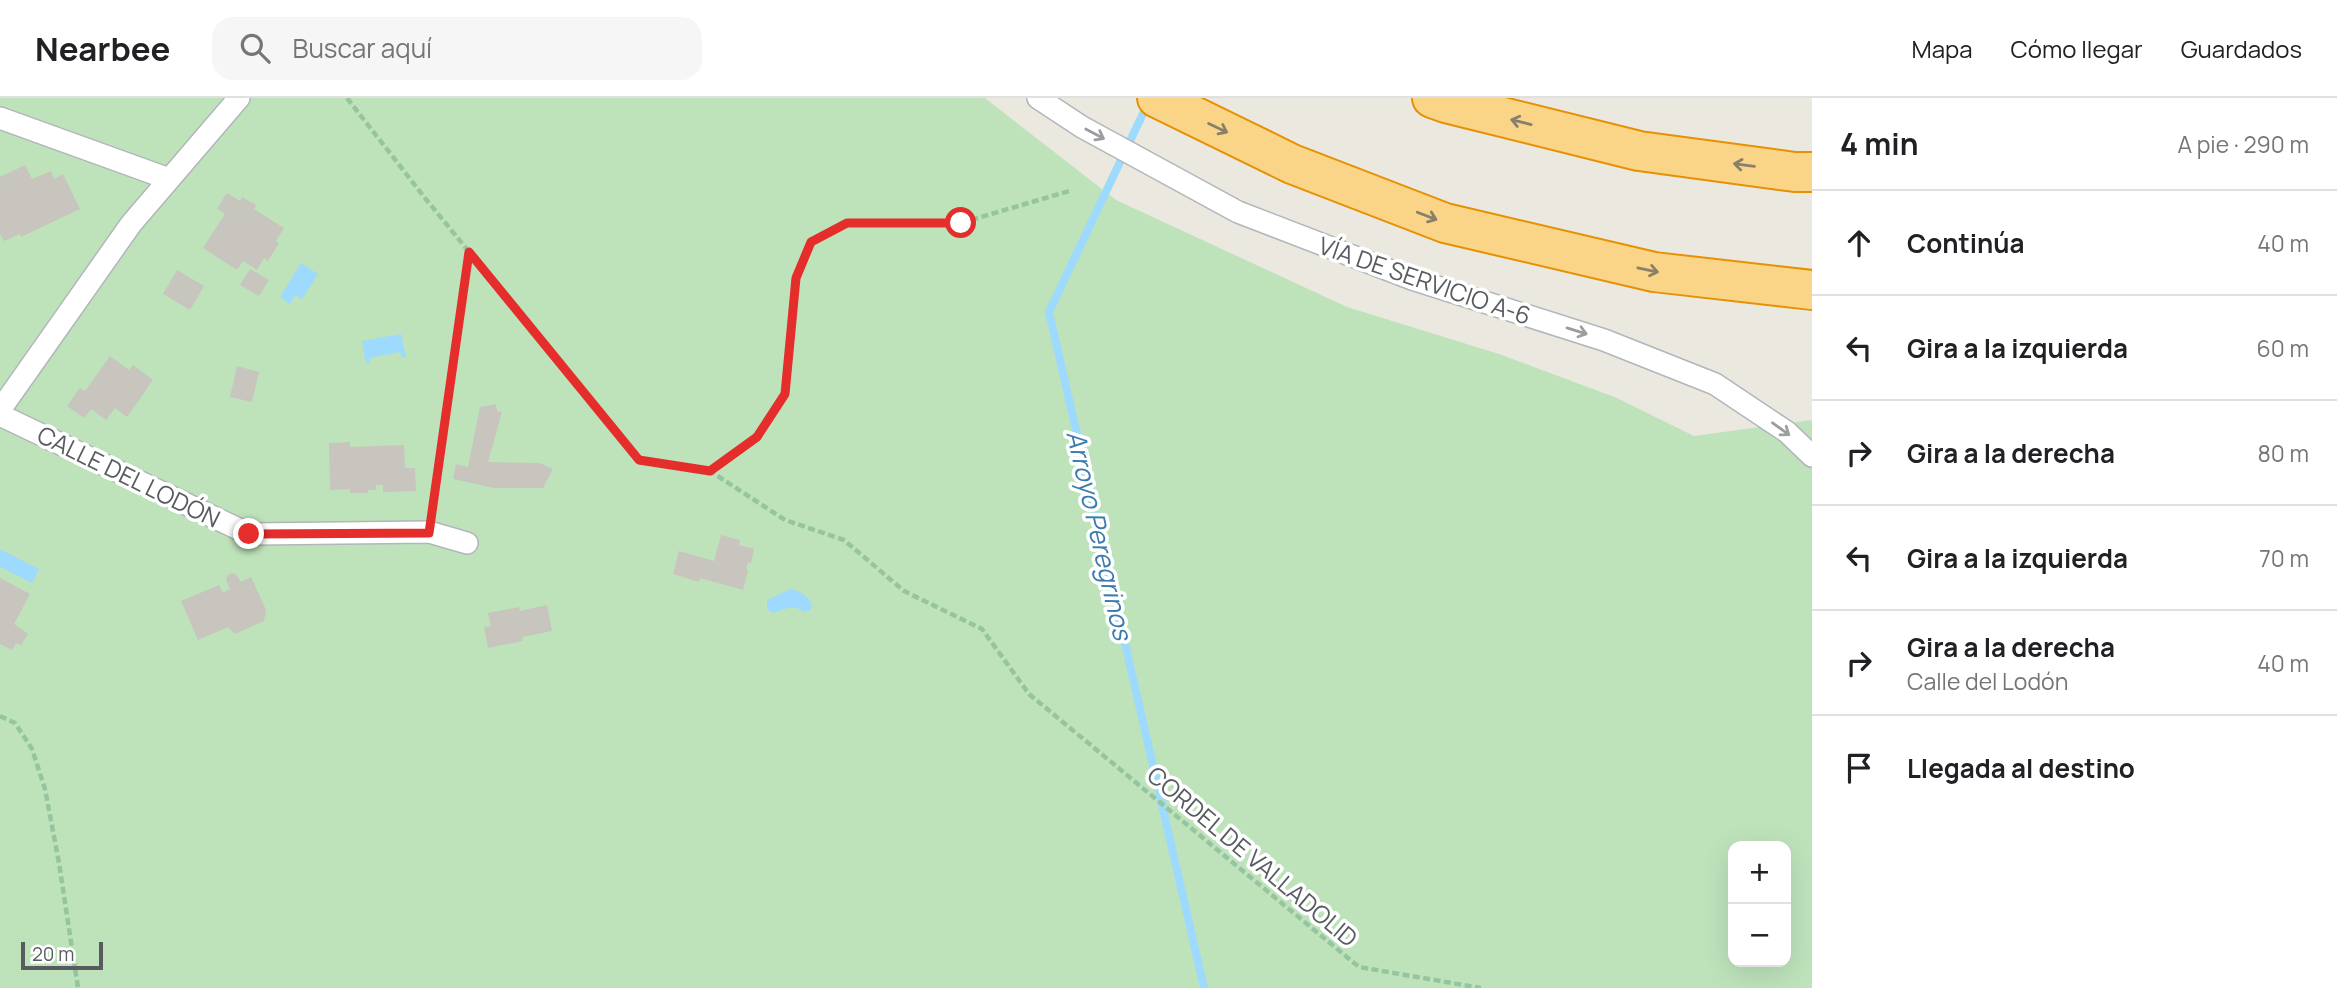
<!DOCTYPE html>
<html lang="es">
<meta charset="utf-8">
<style>
:root{--surface:#fff;--page:#f6f6f6;--text:#202124;--muted:#757577;--line:#e0e0e0}
body{margin:0;font-family:Manrope,sans-serif;background:var(--page);color:var(--text)}
.controls{position:absolute;right:21px;bottom:21px;display:grid;overflow:hidden;border-radius:14px;box-shadow:0 7px 28px #0002}
.controls button{width:63px;height:63px;display:grid;place-items:center;padding:0;border:0;border-bottom:2px solid var(--line);background:var(--surface);color:var(--text);font:35px sans-serif}
.scale{position:absolute;left:21px;bottom:18px;width:82px;box-sizing:border-box;padding-left:7px;border:4px solid #585c60;border-top:0;font-size:19px;line-height:24px;white-space:nowrap;color:#585c60;-webkit-text-stroke:5px #fff;paint-order:stroke}
.stop{position:absolute;width:21px;height:21px;margin:-16px;border:5px solid #e52d2b;border-radius:50%;background:#fff}
.stop.end{background:#e52d2b;border-color:#fff;box-shadow:0 2px 7px #0008}
.list{margin:0;padding:0;list-style:none}
h2{display:flex;justify-content:space-between;align-items:center;height:91px;margin:0;padding:0 28px;font-size:30px}
h2 small{font-size:23px;font-weight:400;color:var(--muted)}
.list li{display:grid;grid-template-columns:46px 1fr auto;gap:21px;align-items:center;box-sizing:border-box;height:105px;padding:0 28px;border-top:2px solid var(--line)}
.list b{display:block;font-size:26px;white-space:nowrap}
.list p{margin:0;font-size:23px;white-space:nowrap;color:var(--muted)}
.list em{font-size:23px;font-style:normal;color:var(--muted)}
.icon{flex:none;width:38px;height:38px;fill:none;stroke:currentColor;stroke-width:2;stroke-linecap:round;stroke-linejoin:round}
.map{position:relative;flex:none;width:1812px;height:890px;overflow:hidden}
header{display:flex;align-items:center;gap:42px;box-sizing:border-box;height:98px;padding:0 35px;background:var(--surface);border-bottom:2px solid var(--line)}
header strong{font-size:33px}
nav{display:flex;gap:38px;margin-inline-start:auto;font-size:24px}
.search{width:490px;height:63px;background:var(--page);display:flex;align-items:center;gap:18px;box-sizing:border-box;padding:0 24px;border-radius:21px;color:var(--muted);font-size:26px}
main{display:flex}
aside{flex:1;background:var(--surface)}
.map>svg:first-child{display:block}
.green{fill:#bee3bb;fill-rule:evenodd}
.water{fill:#9ddafd}
.lines{fill:none;stroke-linecap:round;stroke-linejoin:round}
.stream{stroke:#9ddafd;stroke-width:8}
.building{fill:#c8c4be}
.street-casing{stroke:#b2b6ba;stroke-width:24}
.highway-casing{stroke:#e69004;stroke-width:42}
.path{stroke:#95c49f;stroke-width:4.5;stroke-dasharray:7 3.5;stroke-linecap:butt}
.street{stroke:#fff;stroke-width:21}
.highway{stroke:#fbd587;stroke-width:38}
.oneway{stroke:#89806c}
.oneway2{stroke:#9b9da0}
.route{stroke:#e52d2b;stroke-width:9}
.labels{text-anchor:middle;dominant-baseline:central;stroke-width:7;stroke-linejoin:round;paint-order:stroke}
.street-label{font-size:24px;fill:#585c60;stroke:#fff}
.water-label{font-size:26px;font-style:italic;fill:#3c7bae;stroke:#fff}
</style>
<header>
<strong>Nearbee</strong>
<div class="search"><svg class="icon" aria-label="search" viewBox="0 0 24 24"><circle cx="10" cy="10" r="6"/><path d="M15 15l6 6"/></svg>Buscar aquí</div>
<nav><a>Mapa</a><a>Cómo llegar</a><a>Guardados</a></nav>
</header>
<main>
<div class="map">
<svg width="1812" height="890" viewBox="0 0 1812 890">
<rect width="100%" height="100%" fill="#ebe8df"/>
<path class="green" d="M0,0H985L1116,102L1347,209L1499,256L1617,300L1694,338L1812,322V890H0ZM1733,748H1786V864H1733Z"/>
<g class="water">
<path d="M301,165L318,176L302,201L295,197L290,206L280,199Z"/>
<path d="M401,236L406,259L402,260L400,254L369,260L370,266H366L362,243Z"/>
<path d="M0,451L39,471L32,485L0,469Z"/>
<path d="M790,491C798,492 810,498 812,508L810,512L804,514C795,506 783,511 773,515L767,511V502Z"/>
</g>
<g class="lines">
<path class="stream" d="M1148,5L1049,214L1204,890"/>
</g>
<g class="building">
<path d="M25,67L32,81L51,73L54,81L63,76L80,111L21,139L20,136L4,143L0,136V79Z"/>
<path d="M227,95L240,103L242,99L256,107L254,111L284,130L276,143L279,145L268,163L264,160L257,172L243,163L237,172L203,150L225,116L217,111Z"/>
<path d="M250,171L269,182L259,198L240,187Z"/>
<path d="M177,172L204,188L190,212L163,196Z"/>
<path d="M110,258L129,272L133,267L153,282L127,319L115,310L106,322L91,311L84,320L67,308L80,290L85,293Z"/>
<path d="M237,268L259,274L252,304L230,299Z"/>
<path d="M496,306L497,313L502,314L488,364L540,365L553,371L543,390H494L453,381L456,366L468,369L480,309Z"/>
<path d="M350,344V349L404,347L405,370H415L416,393L383,394V387H376V392H368V395H350V391L330,392L329,345Z"/>
<path d="M721,437L740,442L739,447L754,451L751,465L748,464L746,471L748,472L743,492L700,480L699,484L673,476L679,453L714,463Z"/>
<path d="M232,475L236,476L241,484L251,479L266,512L264,523L235,536L228,529L198,542L181,503L219,487L223,495L230,491L226,481L228,477Z"/>
<path d="M0,480L30,496L14,526L28,536L21,547L16,545L12,552L0,546Z"/>
<path d="M547,507L552,533L522,539L523,543L488,550L484,529L491,528L488,515L519,509L520,513Z"/>
</g>
<g class="lines">
<g class="street-casing">
<g id="street">
<path d="M1038,0L1082,29L1238,114L1412,181L1604,242L1715,286L1787,334L1812,358"/>
<path d="M0,20L169,81"/>
<path d="M0,312L131,126L239,0"/>
<path d="M0,317L249,436L429,434L467,445"/>
</g>
</g>
<g class="highway-casing">
<g id="highway">
<path d="M1157,0L1292,66L1445,125L1654,174L1812,192"/>
<path d="M1432,0L1446,5L1639,53L1795,74H1812"/>
</g>
</g>
<g class="path">
<path d="M347,0L425,100L639,362L710,373L785,422L844,442L904,493L982,531L1029,596L1359,869L1481,890"/>
<path d="M710,373L756,339L785,296L795,180L811,144L847,125H961L1069,93"/>
<path d="M433,413L469,155"/>
<path d="M0,618L15,625L32,651L45,691L59,765L78,890"/>
</g>
<use href="#street" class="street"/>
<use href="#highway" class="highway"/>
</g>
<defs><path id="oneway-shaft" d="M-6 0H5M1.5-3L5.5 0L1.5 3" fill="none" stroke-width="1.6" stroke-linecap="round" stroke-linejoin="round" transform="scale(1.75)"/></defs>
<g class="oneway">
<use href="#oneway-shaft" transform="translate(1521 24) rotate(-166)"/>
<use href="#oneway-shaft" transform="translate(1218 30) rotate(26)"/>
<use href="#oneway-shaft" transform="translate(1744 67) rotate(-173)"/>
<use href="#oneway-shaft" transform="translate(1427 118) rotate(21)"/>
<use href="#oneway-shaft" transform="translate(1648 172) rotate(12)"/>
</g>
<g class="oneway2">
<use href="#oneway-shaft" transform="translate(1095 36) rotate(28)"/>
<use href="#oneway-shaft" transform="translate(1577 233) rotate(17)"/>
<use href="#oneway-shaft" transform="translate(1781 331) rotate(36)"/>
</g>
<g class="lines">
<path class="route" d="M249,436L429,435L469,154L639,362L710,373L757,339L785,296L796,180L811,144L847,125H961"/>
</g>
<g class="labels">
<g class="street-label">
<text transform="translate(1425 182) rotate(19)">VÍA DE SERVICIO A-6</text>
<text transform="translate(129 378) rotate(26)">CALLE DEL LODÓN</text>
<text transform="translate(1253 758) rotate(40)">CORDEL DE VALLADOLID</text>
</g>
<g class="water-label">
<text transform="translate(1100 437) rotate(77)">Arroyo Peregrinos</text>
</g>
</g>
</svg>
<div class="controls">
<button>+</button>
<button>−</button>
</div>
<div class="scale">20 m</div>
<div class="stop" style="left:961px;top:125px"></div>
<div class="stop end" style="left:249px;top:436px"></div>
</div>
<aside>
<h2>4 min<small>A pie · 290 m</small></h2>
<ul class="list">
<li><svg class="icon" aria-label="ahead" viewBox="0 0 24 24"><path d="M12 20V5M6 11l6-6 6 6"/></svg><div><b>Continúa</b></div><em>40 m</em></li>
<li><svg class="icon" aria-label="left" viewBox="0 0 24 24"><path d="M17 20v-9H6M10 6l-5 5 5 5"/></svg><div><b>Gira a la izquierda</b></div><em>60 m</em></li>
<li><svg class="icon" aria-label="right" viewBox="0 0 24 24"><path d="M7 20v-9h11M14 6l5 5-5 5"/></svg><div><b>Gira a la derecha</b></div><em>80 m</em></li>
<li><svg class="icon" aria-label="left" viewBox="0 0 24 24"><path d="M17 20v-9H6M10 6l-5 5 5 5"/></svg><div><b>Gira a la izquierda</b></div><em>70 m</em></li>
<li><svg class="icon" aria-label="right" viewBox="0 0 24 24"><path d="M7 20v-9h11M14 6l5 5-5 5"/></svg><div><b>Gira a la derecha</b><p>Calle del Lodón</p></div><em>40 m</em></li>
<li><svg class="icon" aria-label="arrive" viewBox="0 0 24 24"><path d="M6 21V4h12l-3 4 3 4H6"/></svg><div><b>Llegada al destino</b></div></li>
</ul>
</aside>
</main>
